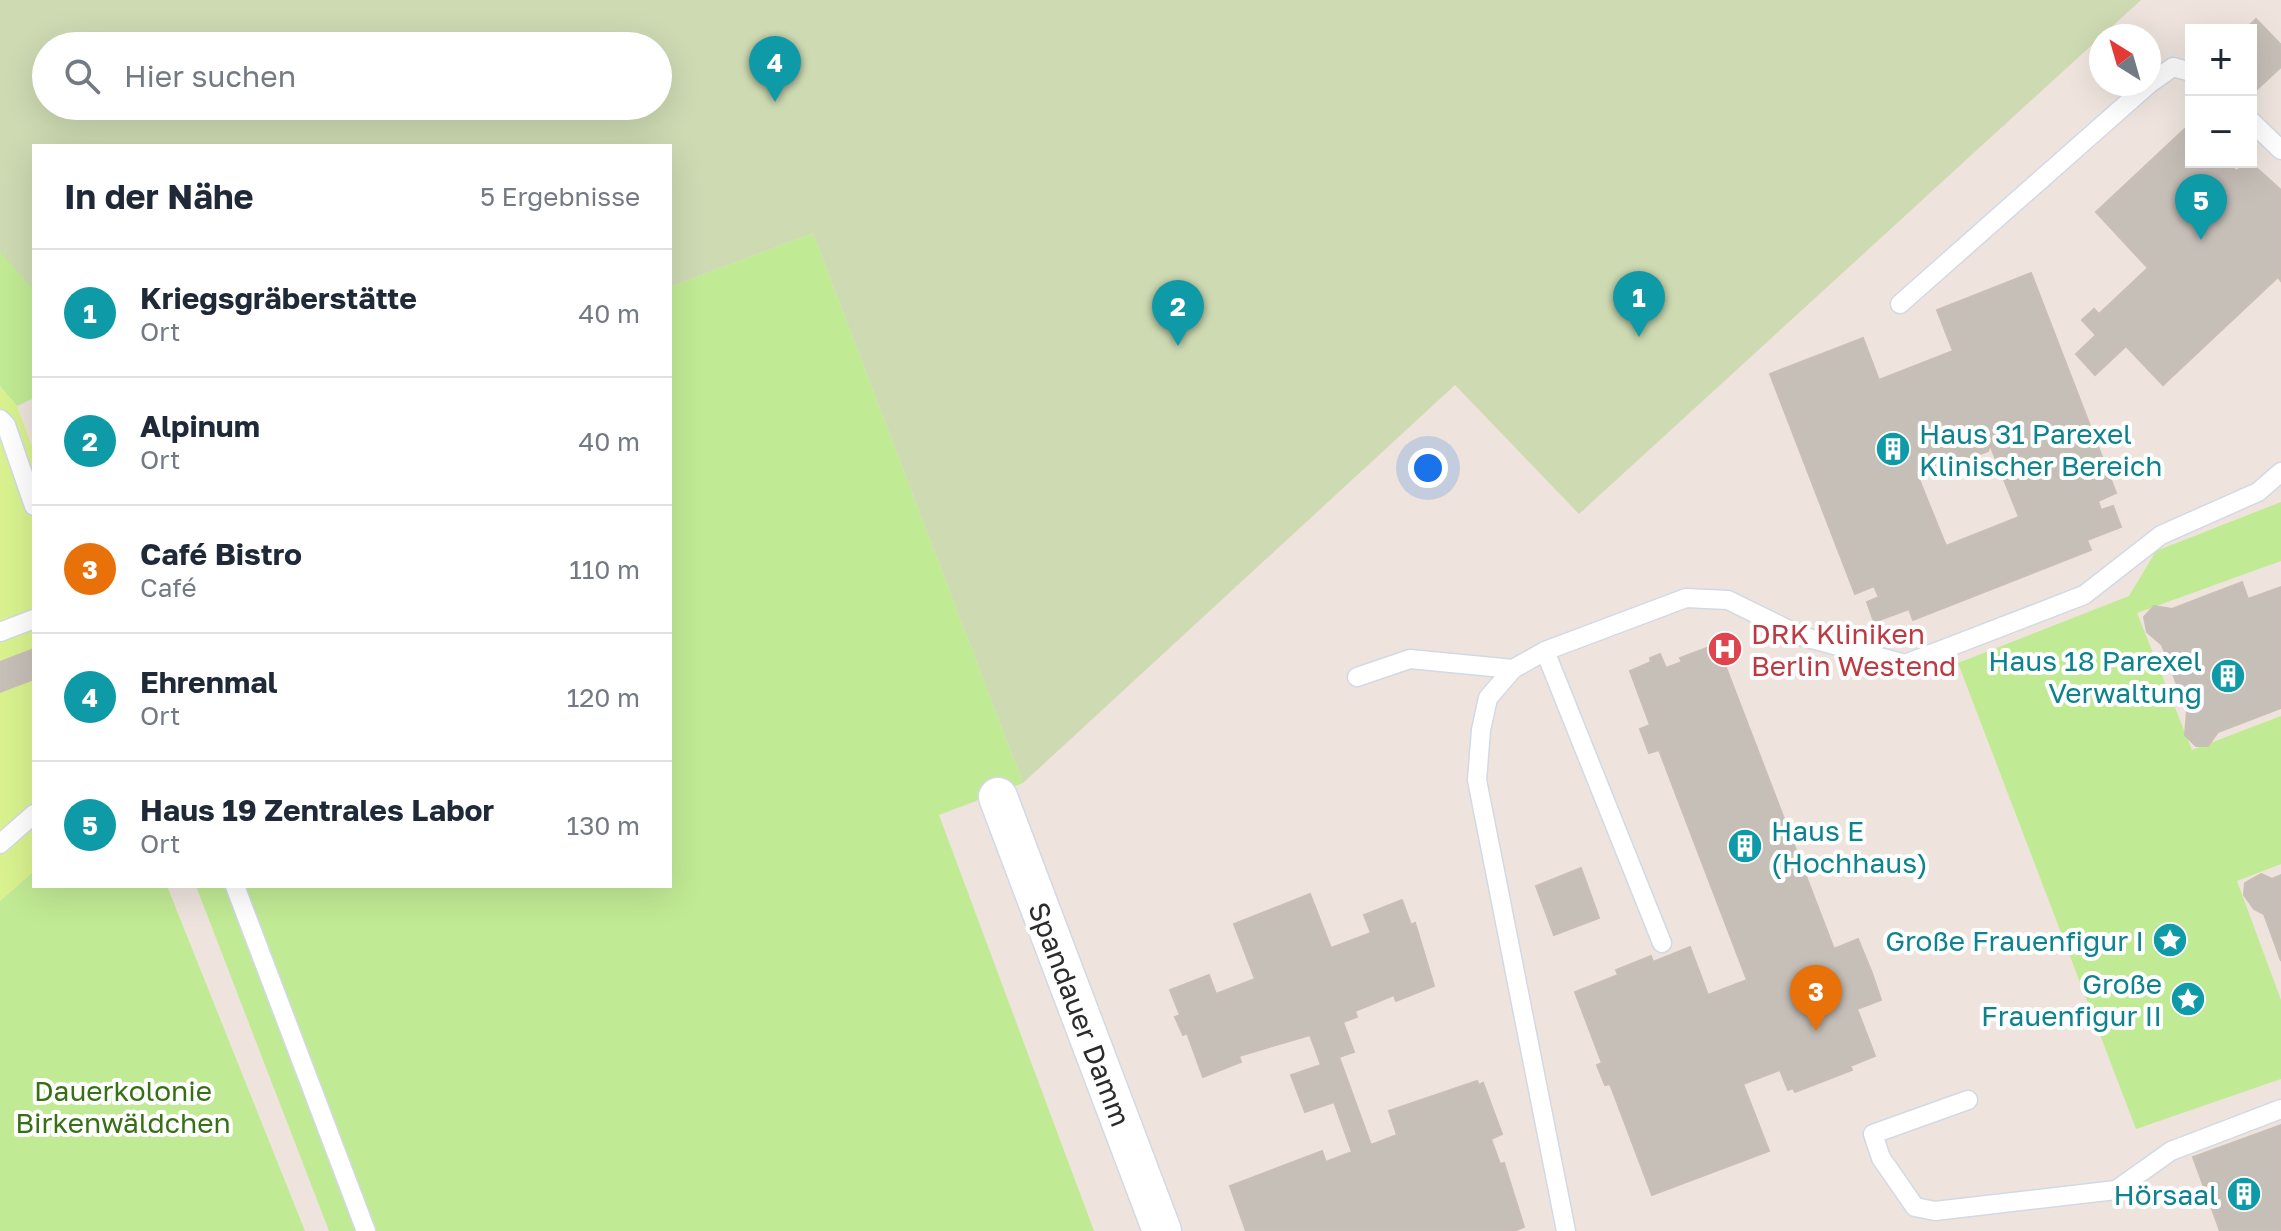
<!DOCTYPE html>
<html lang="de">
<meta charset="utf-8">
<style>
:root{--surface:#fff;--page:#f6f6f7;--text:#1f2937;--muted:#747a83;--line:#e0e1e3;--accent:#0f766e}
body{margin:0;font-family:"Golos Text",sans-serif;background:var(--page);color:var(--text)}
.controls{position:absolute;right:24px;top:24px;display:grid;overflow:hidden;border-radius:0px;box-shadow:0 8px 32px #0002}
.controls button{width:72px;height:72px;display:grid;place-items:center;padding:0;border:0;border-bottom:2px solid var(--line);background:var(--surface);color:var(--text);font:40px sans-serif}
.compass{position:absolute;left:2089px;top:24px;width:72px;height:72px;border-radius:50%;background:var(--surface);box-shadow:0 8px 32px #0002;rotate:323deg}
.you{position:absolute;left:1428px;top:468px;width:28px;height:28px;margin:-20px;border:6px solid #fff;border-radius:50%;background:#1a73e8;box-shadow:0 0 0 12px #1a73e833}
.badge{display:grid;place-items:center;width:52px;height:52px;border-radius:50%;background:var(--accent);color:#fff;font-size:26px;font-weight:700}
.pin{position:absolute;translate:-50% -66px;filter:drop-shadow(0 2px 4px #0008)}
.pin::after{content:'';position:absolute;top:42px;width:28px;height:24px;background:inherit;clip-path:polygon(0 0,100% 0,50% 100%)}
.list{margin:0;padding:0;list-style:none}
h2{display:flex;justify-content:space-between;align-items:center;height:104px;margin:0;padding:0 32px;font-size:34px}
h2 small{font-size:26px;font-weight:400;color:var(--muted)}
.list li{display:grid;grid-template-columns:52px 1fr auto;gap:24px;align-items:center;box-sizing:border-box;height:128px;padding:0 32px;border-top:2px solid var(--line)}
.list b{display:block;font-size:30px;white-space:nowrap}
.list p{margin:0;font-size:26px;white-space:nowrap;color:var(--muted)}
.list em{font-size:26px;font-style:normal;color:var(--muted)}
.icon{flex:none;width:44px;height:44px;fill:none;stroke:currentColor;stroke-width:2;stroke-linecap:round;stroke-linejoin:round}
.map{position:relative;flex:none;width:2281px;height:1231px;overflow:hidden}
.search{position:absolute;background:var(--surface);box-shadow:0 8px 32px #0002;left:32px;top:32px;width:640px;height:88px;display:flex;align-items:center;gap:20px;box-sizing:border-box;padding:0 28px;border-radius:44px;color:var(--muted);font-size:30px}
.panel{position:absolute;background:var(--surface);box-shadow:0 8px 32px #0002;left:32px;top:144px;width:640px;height:744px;border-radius:0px}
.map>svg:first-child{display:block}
.green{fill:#c1ea94}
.cemetery{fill:#cddab2;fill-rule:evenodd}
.pitch{fill:#d9f28f}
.building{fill:#c6bfb8;stroke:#cabfb6;stroke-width:2;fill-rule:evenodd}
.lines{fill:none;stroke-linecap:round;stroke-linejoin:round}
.service-casing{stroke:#d2d9e5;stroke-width:21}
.minor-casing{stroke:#d2d9e5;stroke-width:41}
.service{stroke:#fff;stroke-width:18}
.minor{stroke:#fff;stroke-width:38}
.labels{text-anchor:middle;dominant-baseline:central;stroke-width:8;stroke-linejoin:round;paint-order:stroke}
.culture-label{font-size:28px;fill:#0d838f;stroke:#fff;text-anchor:end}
.health-label{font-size:28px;fill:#be3a42;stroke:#fff;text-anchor:start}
.street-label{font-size:28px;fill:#2b2b2b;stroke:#fff}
.park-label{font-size:28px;fill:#377014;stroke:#fff}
</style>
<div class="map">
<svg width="2281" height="1231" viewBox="0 0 2281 1231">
<rect width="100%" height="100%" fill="#eee4dd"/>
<g class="green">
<path d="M813,233L1023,783L939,815L1094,1231H329L196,886H670V287Z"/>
<path d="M0,250L34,288V398L17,406L0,386Z"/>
<path d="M2281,502V561L2137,613L2192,750L2281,716V864L2237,881L2281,1000V1079L2136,1129L1958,663L2129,596L2156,551Z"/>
<path d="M34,871V886H167L305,1231H0V901Z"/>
</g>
<path class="cemetery" d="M0,0H2141L1579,514L1455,385L1023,783L813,233L670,287V146H34V290L0,252ZM658,46V106H46V46Z"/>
<path class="pitch" d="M0,386L17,406L34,452V871L0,901Z"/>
<g class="building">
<path d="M2256,19L2281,45V67L2254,92L2251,88V30H2245Z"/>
<path d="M2191,123V162H2227L2236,171L2250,162L2281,190V281L2278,277L2163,385L2126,346L2095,375L2076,354L2096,335L2082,320L2094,309L2099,314L2148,268L2096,212Z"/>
<path d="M2031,273L2116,493L2098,501L2101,510L2113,506L2121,527L2087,540L2091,550L1913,620L1909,609L1874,622L1867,602L1879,597L1874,586L1855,594L1770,374L1863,338L1879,380L1953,351L1937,310ZM1990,445L2019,517L1946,546L1916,472L1928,467L1932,475L1953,467L1950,460L1963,455L1965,460L1988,451Z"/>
<path d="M2242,582L2248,599L2281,587V708L2218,732L2208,746H2196L2185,735L2187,711L2162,645L2147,632L2144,617L2154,606L2172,609Z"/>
<path d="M1717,644L1834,949L1858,939L1872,973L1881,1000L1857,1009L1875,1056L1850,1066L1852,1070L1795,1092L1793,1088L1788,1090L1780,1070L1743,1084L1769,1151L1652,1195L1610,1084L1605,1085L1597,1065L1602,1063L1575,992L1618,975L1616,970L1651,956L1653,962L1690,947L1708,995L1747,980L1659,750L1649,753L1640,729L1650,725L1630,671L1651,662L1650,658L1660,654L1666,668L1682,662L1680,658Z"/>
<path d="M34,649V679L0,692V662Z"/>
<path d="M1581,868L1599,918L1554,935L1536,886Z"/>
<path d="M2261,874L2272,879L2281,875V961L2264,914L2254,909L2244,895L2245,883Z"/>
<path d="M1310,894L1331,948L1371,933L1364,915L1402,900L1411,925L1415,923L1434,986L1396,1001L1394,995L1355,1011L1357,1017L1343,1022L1354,1052L1339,1057L1371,1145L1397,1135L1389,1111L1477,1081L1479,1085L1483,1083L1502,1134L1491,1139L1500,1164L1504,1163L1524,1227L1514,1231H1246L1230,1186L1322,1151L1326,1162L1352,1152L1334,1102L1305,1112L1291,1075L1321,1065L1310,1035L1239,1056L1241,1062L1203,1077L1187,1033L1183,1035L1175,1017L1180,1015L1170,990L1209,975L1216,994L1255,979L1234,924Z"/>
<path d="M2281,1125V1231H2220L2193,1157Z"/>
</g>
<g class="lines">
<g class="service-casing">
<g id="service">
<path d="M2149,84L2173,67L2191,72"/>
<path d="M2251,121L2281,150"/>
<path d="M1900,304L2149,84"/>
<path d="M0,419L6,425L34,506"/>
<path d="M0,632L34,619"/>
<path d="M1545,651L1662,943"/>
<path d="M1357,677L1410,659L1513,669"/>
<path d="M0,844L34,814"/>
<path d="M235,886L366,1231"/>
<path d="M1968,1100L1873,1134L1881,1158L1915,1207L1935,1211L2116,1190L2171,1151L2281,1109"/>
<path d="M1566,1231L1477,780L1481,730L1488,698L1513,669L1545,651L1686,598L1728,600L1801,636L1905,664L2084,595L2161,535L2258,492L2281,472"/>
</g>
</g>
<g class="minor-casing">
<path id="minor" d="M998,797L1162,1231"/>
</g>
<use href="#service" class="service"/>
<use href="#minor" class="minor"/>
</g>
<defs>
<g id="building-disc" transform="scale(1.8)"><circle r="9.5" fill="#0f9aa8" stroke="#fff"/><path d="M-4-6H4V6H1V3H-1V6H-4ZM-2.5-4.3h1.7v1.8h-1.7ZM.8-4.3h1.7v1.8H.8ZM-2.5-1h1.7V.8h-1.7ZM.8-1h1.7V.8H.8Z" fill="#fff"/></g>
<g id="hospital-disc" transform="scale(1.8)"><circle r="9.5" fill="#e0444e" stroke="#fff"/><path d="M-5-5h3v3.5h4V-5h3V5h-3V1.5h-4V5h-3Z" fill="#fff"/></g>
<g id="sight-disc" transform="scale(1.8)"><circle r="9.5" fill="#0f9aa8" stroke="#fff"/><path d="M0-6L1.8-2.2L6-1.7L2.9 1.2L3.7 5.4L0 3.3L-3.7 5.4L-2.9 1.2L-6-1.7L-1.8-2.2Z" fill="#fff"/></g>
</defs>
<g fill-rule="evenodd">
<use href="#building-disc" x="1893" y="449"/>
<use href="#hospital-disc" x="1725" y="649"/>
<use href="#building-disc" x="2228" y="676"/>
<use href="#building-disc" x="1745" y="846"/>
<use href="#sight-disc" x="2170" y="940"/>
<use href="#sight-disc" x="2188" y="999"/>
<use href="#building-disc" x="2244" y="1194"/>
</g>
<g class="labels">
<g class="culture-label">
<text x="1919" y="433" text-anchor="start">Haus 31 Parexel<tspan x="1919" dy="32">Klinischer Bereich</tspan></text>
<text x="2202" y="660">Haus 18 Parexel<tspan x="2202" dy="32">Verwaltung</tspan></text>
<text x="1771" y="830" text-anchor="start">Haus E<tspan x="1771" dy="32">(Hochhaus)</tspan></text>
<text x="2144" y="940">Große Frauenfigur I</text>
<text x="2162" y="983">Große<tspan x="2162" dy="32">Frauenfigur II</tspan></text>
<text x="2218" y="1194">Hörsaal</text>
</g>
<g class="health-label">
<text x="1751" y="633">DRK Kliniken<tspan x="1751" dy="32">Berlin Westend</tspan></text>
</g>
<g class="street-label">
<text transform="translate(1080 1014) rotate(69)">Spandauer Damm</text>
</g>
<g class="park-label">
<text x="123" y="1090">Dauerkolonie<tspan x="123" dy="32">Birkenwäldchen</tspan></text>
</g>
</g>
</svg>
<div class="controls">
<button>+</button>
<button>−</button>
</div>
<svg class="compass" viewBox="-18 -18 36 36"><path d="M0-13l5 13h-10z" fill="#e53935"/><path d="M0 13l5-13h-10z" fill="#747a83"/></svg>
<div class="you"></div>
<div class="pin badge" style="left:1639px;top:337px;background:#0f9aa8">1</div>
<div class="pin badge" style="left:1178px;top:346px;background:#0f9aa8">2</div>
<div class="pin badge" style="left:1816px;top:1031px;background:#e8710a">3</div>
<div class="pin badge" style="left:775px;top:102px;background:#0f9aa8">4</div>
<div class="pin badge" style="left:2201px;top:240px;background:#0f9aa8">5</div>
<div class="search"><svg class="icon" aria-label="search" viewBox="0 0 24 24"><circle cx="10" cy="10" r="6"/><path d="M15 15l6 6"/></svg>Hier suchen</div>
<section class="panel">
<h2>In der Nähe<small>5 Ergebnisse</small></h2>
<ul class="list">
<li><span class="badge" style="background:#0f9aa8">1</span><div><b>Kriegsgräberstätte</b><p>Ort</p></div><em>40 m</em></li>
<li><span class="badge" style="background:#0f9aa8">2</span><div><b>Alpinum</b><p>Ort</p></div><em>40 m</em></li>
<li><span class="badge" style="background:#e8710a">3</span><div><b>Café Bistro</b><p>Café</p></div><em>110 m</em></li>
<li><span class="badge" style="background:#0f9aa8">4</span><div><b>Ehrenmal</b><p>Ort</p></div><em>120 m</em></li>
<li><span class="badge" style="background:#0f9aa8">5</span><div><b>Haus 19 Zentrales Labor</b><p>Ort</p></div><em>130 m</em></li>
</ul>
</section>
</div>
